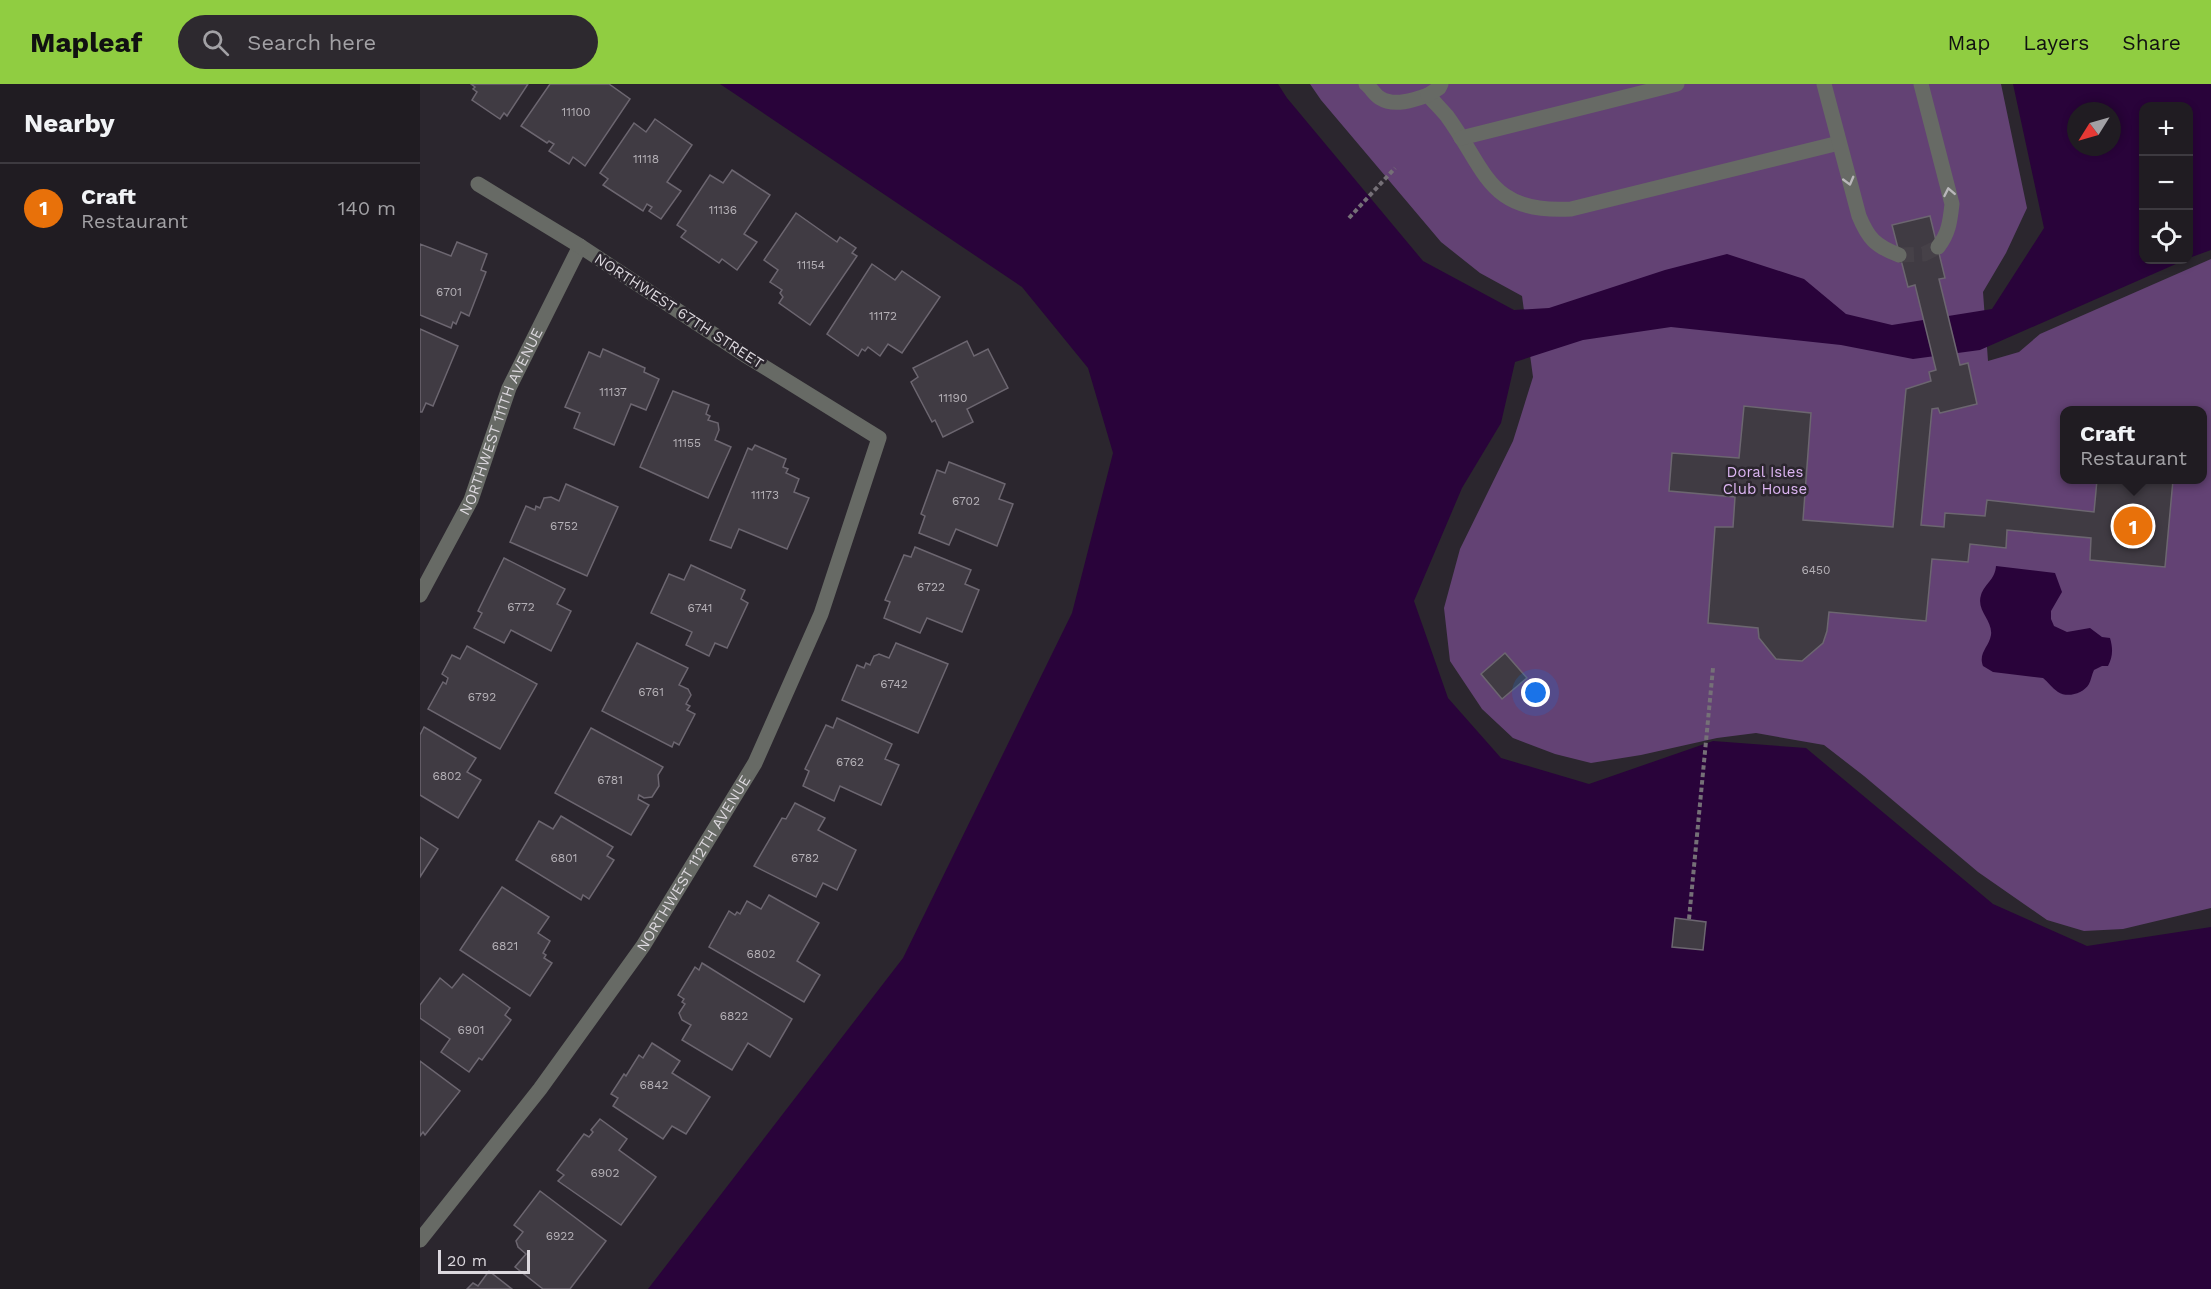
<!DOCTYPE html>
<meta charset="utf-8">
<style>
:root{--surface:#201c22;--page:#2d292f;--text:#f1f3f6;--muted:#a2a1a5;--line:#3d3a40;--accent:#90cd41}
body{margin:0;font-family:"Work Sans",sans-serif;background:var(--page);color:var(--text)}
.controls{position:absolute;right:18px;top:18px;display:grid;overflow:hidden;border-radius:12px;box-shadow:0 3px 9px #0003}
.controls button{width:54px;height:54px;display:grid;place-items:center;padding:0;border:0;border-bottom:2px solid var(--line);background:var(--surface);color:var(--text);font:30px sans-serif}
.compass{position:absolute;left:1647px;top:18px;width:54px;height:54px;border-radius:50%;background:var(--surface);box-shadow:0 3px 9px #0003;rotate:233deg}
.scale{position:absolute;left:18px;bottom:15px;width:92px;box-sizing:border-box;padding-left:6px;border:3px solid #dcd8de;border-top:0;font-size:16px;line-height:21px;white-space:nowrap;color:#dcd8de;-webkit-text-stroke:4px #2b262e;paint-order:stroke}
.you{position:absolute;left:1116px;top:609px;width:21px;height:21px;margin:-15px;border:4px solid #fff;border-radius:50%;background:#1a73e8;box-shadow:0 0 0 9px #1a73e833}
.badge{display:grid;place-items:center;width:39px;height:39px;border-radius:50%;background:var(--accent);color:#fff;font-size:20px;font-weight:700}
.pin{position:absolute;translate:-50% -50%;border:3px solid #fff;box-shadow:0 2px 6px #0006}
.popup{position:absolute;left:1640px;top:322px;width:147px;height:78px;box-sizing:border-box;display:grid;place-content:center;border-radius:12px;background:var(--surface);filter:drop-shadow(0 2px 4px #0005);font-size:20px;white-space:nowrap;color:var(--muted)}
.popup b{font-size:22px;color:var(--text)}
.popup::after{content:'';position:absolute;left:50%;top:100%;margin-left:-12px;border:12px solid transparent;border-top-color:var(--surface)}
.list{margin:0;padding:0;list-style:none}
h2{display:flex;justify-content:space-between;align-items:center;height:78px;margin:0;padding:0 24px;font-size:26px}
h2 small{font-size:20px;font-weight:400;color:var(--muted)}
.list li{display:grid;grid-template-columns:39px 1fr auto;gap:18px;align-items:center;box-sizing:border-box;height:90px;padding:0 24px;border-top:2px solid var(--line)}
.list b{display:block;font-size:22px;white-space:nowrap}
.list p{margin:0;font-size:20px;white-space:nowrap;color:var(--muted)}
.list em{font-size:20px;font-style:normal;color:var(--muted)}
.icon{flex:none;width:33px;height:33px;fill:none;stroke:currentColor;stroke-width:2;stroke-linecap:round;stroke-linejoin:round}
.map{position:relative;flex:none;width:1791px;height:1205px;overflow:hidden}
header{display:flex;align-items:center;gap:36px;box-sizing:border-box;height:84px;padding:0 30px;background:var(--accent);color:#111}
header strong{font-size:28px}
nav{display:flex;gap:33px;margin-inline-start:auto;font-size:21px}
.search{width:420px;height:54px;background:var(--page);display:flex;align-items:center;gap:15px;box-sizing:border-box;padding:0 21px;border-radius:33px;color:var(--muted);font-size:22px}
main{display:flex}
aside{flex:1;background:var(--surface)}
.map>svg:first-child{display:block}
.green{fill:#634274;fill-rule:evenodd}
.water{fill:#29033a;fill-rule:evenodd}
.building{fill:#403b43;stroke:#6c6670;stroke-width:1.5}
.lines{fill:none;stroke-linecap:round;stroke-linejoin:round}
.minor-tunnel{stroke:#464148;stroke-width:15;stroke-dasharray:15 8;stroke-linecap:butt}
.path{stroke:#757077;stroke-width:4;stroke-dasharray:4.5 3;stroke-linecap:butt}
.minor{stroke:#676a65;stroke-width:15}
.oneway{stroke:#b9b7ba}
.labels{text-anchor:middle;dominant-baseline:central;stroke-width:5;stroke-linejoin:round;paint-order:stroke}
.number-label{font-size:12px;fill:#b5b1b7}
.street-label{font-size:15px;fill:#dcd8de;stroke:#2b262e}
.park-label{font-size:15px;fill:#dcb5f2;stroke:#2b262e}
</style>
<header>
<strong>Mapleaf</strong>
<div class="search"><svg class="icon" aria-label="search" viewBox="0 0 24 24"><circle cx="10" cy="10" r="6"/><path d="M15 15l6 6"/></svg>Search here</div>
<nav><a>Map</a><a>Layers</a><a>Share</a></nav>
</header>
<main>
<aside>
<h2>Nearby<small></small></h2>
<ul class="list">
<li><span class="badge" style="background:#e8710a">1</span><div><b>Craft</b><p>Restaurant</p></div><em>140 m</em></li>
</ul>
</aside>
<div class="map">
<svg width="1791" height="1205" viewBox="0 0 1791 1205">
<rect width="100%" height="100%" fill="#2b262e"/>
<path class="green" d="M890,0H1581L1607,124L1586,169L1563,208L1568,277L1599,268L1620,250L1791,175V824L1703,845L1664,847L1627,836L1558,788L1444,692L1404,661L1336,649L1297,654L1221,671L1171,679L1135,670L1093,654L1062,625L1030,577L1024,524L1040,465L1093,357L1113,293L1102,212L1060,189L1021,158L901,16ZM1644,326H1782V396H1644Z"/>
<g class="water">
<path d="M300,0H858L867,14L1003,177L1094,226L1129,224L1245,186L1307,170L1384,195L1426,230L1472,241L1572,225L1624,144L1593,0H1791V166L1769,174L1768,22H1724V176H1765L1560,266L1493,275L1421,261L1251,243L1163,256L1095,278L1081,339L1042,404L994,517L1028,614L1081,674L1169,700L1293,657L1386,664L1573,820L1667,862L1791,843V1205H228L483,874L652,529L693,369L668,284L602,203ZM1656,27H1692V63H1656Z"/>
<path d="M1576,482L1635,489L1642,508L1631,527V535L1634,542L1647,548L1670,544L1682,553L1690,554C1693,564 1693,573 1688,582H1682L1674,586C1672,590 1671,596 1669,600C1663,610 1647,614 1638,608C1632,604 1628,598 1623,594L1573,588L1563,582C1558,569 1569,563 1571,551C1573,536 1556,527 1561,511C1565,499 1575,496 1576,482Z"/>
</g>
<g class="building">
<path d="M51,0H108L87,32L84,29L80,35L52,16L57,8L53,5L55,3Z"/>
<path d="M130,0H189L210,15L165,82L153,73L149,80L129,67L134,60L129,57L127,59L101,42Z"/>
<path d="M235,35L272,61L247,98L261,107L241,135L229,127L232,123L227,120L223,127L183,101L188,95L180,89L214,39L226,48Z"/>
<path d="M312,86L350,111L324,150L337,158L317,186L302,175L299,179L261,153L266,147L257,141L290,91L303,99Z"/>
<path d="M376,129L417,158L420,153L436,164L432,169L437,172L390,241L359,219L363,213L360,209L362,206L350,198L358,186L344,176Z"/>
<path d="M1510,132L1525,194L1519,195L1540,281L1548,279L1557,320L1520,329L1518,324L1512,325L1501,441L1524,443L1525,429L1565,432L1567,416L1674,428L1677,396H1753L1745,483L1670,476L1671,454L1587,446L1586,464L1550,460L1548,478L1512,475L1506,537L1409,528L1407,547L1403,559L1382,577L1356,575L1339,554L1338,544L1288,539L1295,443H1313L1315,413L1249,407L1252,369L1319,374L1324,322L1391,329L1383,436L1473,443L1486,305L1511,297L1509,288L1516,286L1495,201L1488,203L1472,141Z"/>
<path d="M37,158L67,170L61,186L66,188L49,232L41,228L36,240L33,238L31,244L0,231V160L31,172Z"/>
<path d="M452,180L475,196L482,187L520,213L482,269L468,260L460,272L448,263L445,267L442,265L438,272L407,250Z"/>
<path d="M0,245L38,262L13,322L6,319L2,328H0Z"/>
<path d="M547,257L554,272L568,265L588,304L547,325L553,338L523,353L515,336L512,338L491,298L498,293L493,284Z"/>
<path d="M183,265L225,284L224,288L239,295L226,326L211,320L194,361L154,344L160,329L145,323L169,268L180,273Z"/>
<path d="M253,307L289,321L286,330L290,332L288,336L298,339L299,346L295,356L311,363L288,414L220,383Z"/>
<path d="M335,361L366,375L363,383L368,385L366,389L379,395L374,408L389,414L367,465L319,445L311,464L290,456L328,364L332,366Z"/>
<path d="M529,378L585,400L579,415L593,420L577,462L536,445L529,461L499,449L505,432L501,430L517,386L525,389Z"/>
<path d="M146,400L198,423L167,492L90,458L106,422L115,426L116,422L120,424L124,414L131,413L139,417Z"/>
<path d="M495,463L551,486L545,500L559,506L542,548L507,534L500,549L464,534L470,518L465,516L484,471L491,473Z"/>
<path d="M84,474L145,505L137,520L151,527L131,567L91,546L84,559L54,544L62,529L58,527Z"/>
<path d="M271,481L325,506L321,515L328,519L307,564L295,559L289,572L266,561L272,548L231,529L249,490L264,496Z"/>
<path d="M217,559L268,584L259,601L268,605L271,611L266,620L270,622L267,626L275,630L259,661L254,658L252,663L182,627Z"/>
<path d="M476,559L528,580L498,649L422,616L437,581L444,584L446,579L450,581L454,572L459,570L469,574Z"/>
<path d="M47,562L117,600L80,665L8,625L23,598L26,600L28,594L22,590L32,571L40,575Z"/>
<path d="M1085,569L1107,594L1082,615L1061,590Z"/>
<path d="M417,634L472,660L465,675L479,681L461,721L420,702L414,717L383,702L389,687L385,685L406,641L413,644Z"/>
<path d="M4,643L56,674L47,688L61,696L38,734L0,711V651Z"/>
<path d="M171,644L243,683L238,691L239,702L232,713L224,714L219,711L218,715L229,721L211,751L135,709Z"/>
<path d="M375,719L405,734L398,746L436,766L417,806L403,799L396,813L334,782L362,734L366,735Z"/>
<path d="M141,732L193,763L187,772L194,776L169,815L163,811L161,816L96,776L119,737L133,745Z"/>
<path d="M0,753L18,765L0,793Z"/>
<path d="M82,803L129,833L118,849L130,857L123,869L126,871L124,874L132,879L110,912L40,866Z"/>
<path d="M349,811L399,839L377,877L400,891L384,918L289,863L309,827L315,831L317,828L320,830L327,817L341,825Z"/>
<path d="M1255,834L1286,838L1283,866L1252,863Z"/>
<path d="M282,879L372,935L350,973L328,959L312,986L262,956L271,941L262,936L259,929L265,920L262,918L264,915L258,911L275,883L279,886Z"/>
<path d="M43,890L90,924L85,931L91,936L62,976L59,974L49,988L21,968L30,955L0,934V921L20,894L32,904Z"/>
<path d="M232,959L260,977L252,989L290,1013L266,1050L252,1042L243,1055L193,1022L198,1014L191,1010L204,990L206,992L219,971L223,974Z"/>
<path d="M0,977L40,1007L5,1051L3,1048L0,1052Z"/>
<path d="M180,1035L207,1055L199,1066L236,1093L201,1141L138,1097L144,1091L137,1086L164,1050L169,1053L173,1048L171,1046Z"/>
<path d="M120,1107L186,1157L150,1205H123L95,1183L106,1170L98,1163L96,1157L103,1148L94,1141Z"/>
<path d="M69,1187L92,1205H47L53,1199L58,1202Z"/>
</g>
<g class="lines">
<path class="minor-tunnel" d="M1479,171L1504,170L1518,163"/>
<g class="path">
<path d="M929,134L975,84"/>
<path d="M1269,835L1293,584"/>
</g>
<g class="minor">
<path d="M946,0C951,4 955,11 960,14C974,23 994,16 1008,11C1014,18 1021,25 1027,32C1067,87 1068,130 1151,125L1419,59"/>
<path d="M1404,0L1439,132C1448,154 1455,162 1479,171"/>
<path d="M1501,0L1532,120C1530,137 1529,149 1518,163"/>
<path d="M1008,11L1019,4L1021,0"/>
<path d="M1041,54L1257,0"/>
<path id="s1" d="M0,511L51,416L89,304L160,162"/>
<path id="s2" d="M0,1156L120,1005L223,862L335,679L401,530L459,354L325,271L160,162L58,100"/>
</g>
</g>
<defs><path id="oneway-chevron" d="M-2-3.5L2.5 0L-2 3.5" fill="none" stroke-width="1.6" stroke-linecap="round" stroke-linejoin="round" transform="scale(1.5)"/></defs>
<g class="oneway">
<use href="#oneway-chevron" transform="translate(1429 97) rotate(75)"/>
<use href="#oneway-chevron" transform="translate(1529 108) rotate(-101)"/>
</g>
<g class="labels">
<g class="number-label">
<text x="156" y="28">11100</text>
<text x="226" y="75">11118</text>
<text x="303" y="126">11136</text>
<text x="391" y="181">11154</text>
<text x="29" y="208">6701</text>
<text x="463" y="232">11172</text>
<text x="193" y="308">11137</text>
<text x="533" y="314">11190</text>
<text x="267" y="359">11155</text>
<text x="345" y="411">11173</text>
<text x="546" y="417">6702</text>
<text x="144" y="442">6752</text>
<text x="1396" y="486">6450</text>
<text x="511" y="503">6722</text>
<text x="101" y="523">6772</text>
<text x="280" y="524">6741</text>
<text x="474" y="600">6742</text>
<text x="231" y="608">6761</text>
<text x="62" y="613">6792</text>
<text x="430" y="678">6762</text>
<text x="27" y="692">6802</text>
<text x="190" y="696">6781</text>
<text x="144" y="774">6801</text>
<text x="385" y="774">6782</text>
<text x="85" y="862">6821</text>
<text x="341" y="870">6802</text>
<text x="314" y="932">6822</text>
<text x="51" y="946">6901</text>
<text x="234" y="1001">6842</text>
<text x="185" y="1089">6902</text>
<text x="140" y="1152">6922</text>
</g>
<g class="street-label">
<text transform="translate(259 227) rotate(33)">NORTHWEST 67TH STREET</text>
<text stroke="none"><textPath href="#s1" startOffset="192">NORTHWEST 111TH AVENUE</textPath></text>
<text stroke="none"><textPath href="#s2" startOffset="466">NORTHWEST 112TH AVENUE</textPath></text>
</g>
<g class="park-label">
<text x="1345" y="388">Doral Isles<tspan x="1345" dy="17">Club House</tspan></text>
</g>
</g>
</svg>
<div class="controls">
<button>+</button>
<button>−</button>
<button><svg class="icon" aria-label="locate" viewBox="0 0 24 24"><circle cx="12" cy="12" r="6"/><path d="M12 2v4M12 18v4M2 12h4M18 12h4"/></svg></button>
</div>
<svg class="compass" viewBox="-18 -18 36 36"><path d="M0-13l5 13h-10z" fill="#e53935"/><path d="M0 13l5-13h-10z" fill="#a2a1a5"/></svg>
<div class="scale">20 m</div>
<div class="you"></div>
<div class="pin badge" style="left:1713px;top:442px;background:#e8710a">1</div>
<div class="popup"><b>Craft</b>Restaurant</div>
</div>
</main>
